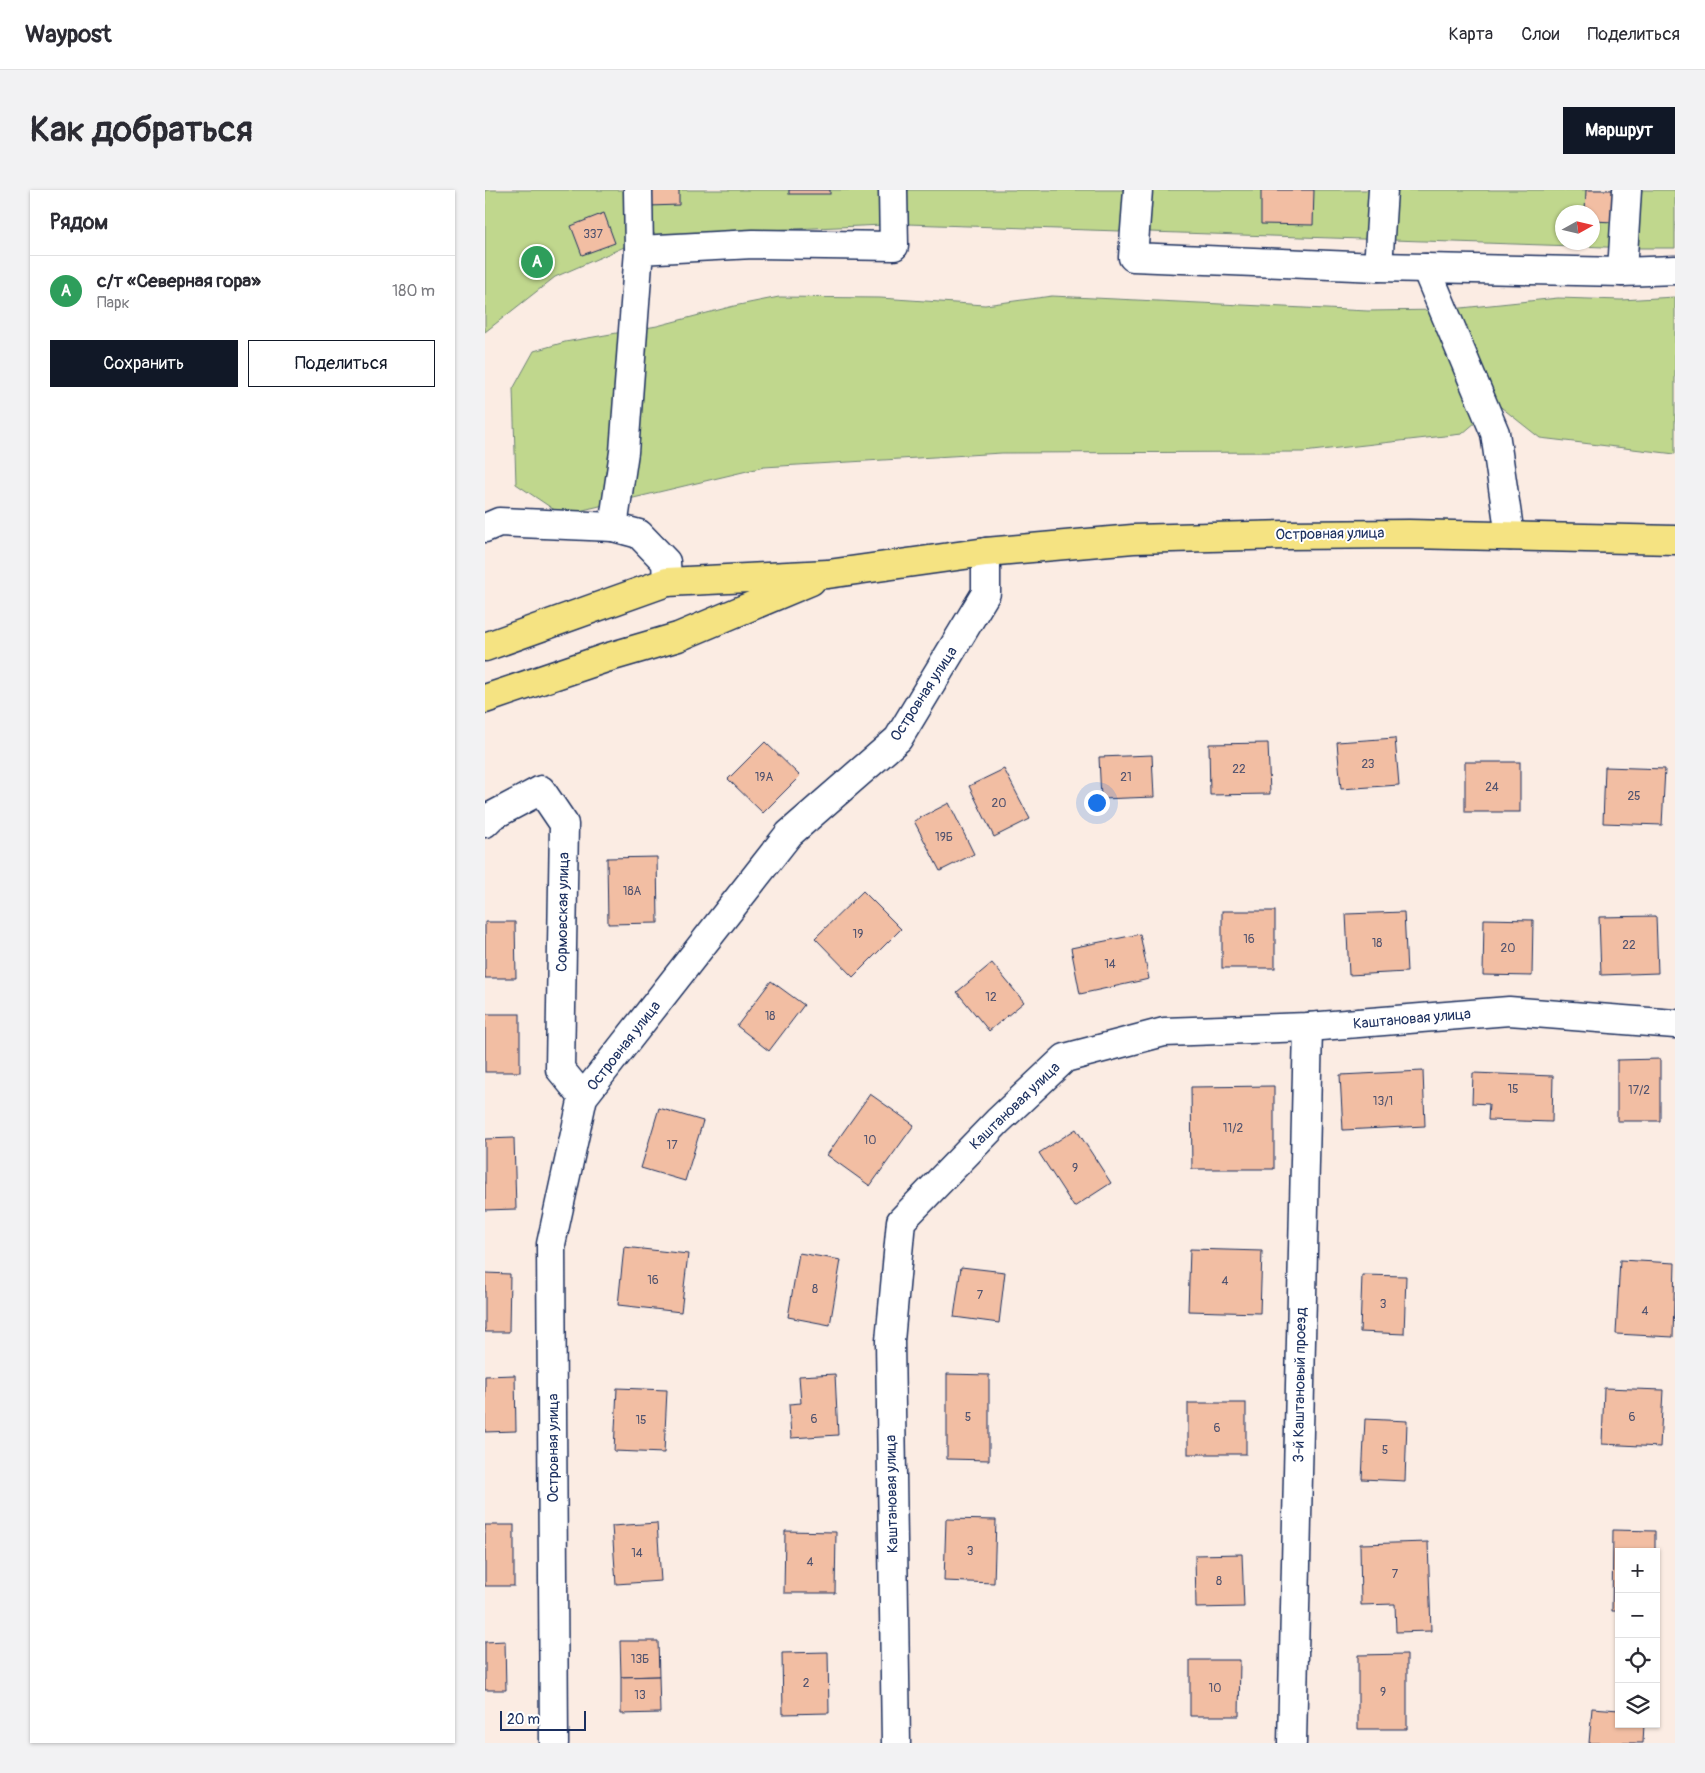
<!DOCTYPE html>
<html lang="ru">
<meta charset="utf-8">
<style>
:root{--surface:#fff;--page:#f2f2f3;--text:#2b2b33;--muted:#7c7c81;--line:#e1e1e2;--accent:#111827}
body{margin:0;font-family:Pangolin,sans-serif;background:var(--page);color:var(--text)}
.controls{position:absolute;right:15px;bottom:15px;display:grid;overflow:hidden;border-radius:0px;box-shadow:0 1px 4px #0004}
.controls button{width:45px;height:45px;display:grid;place-items:center;padding:0;border:0;border-bottom:1px solid var(--line);background:var(--surface);color:var(--text);font:25px sans-serif}
.compass{position:absolute;left:1070px;top:15px;width:45px;height:45px;border-radius:50%;background:var(--surface);box-shadow:0 1px 4px #0004;rotate:82deg}
.scale{position:absolute;left:15px;bottom:12px;width:86px;box-sizing:border-box;padding-left:5px;border:2px solid #1b2f5e;border-top:0;font-size:14px;line-height:18px;white-space:nowrap;color:#1b2f5e;-webkit-text-stroke:4px #fff;paint-order:stroke}
.you{position:absolute;left:611px;top:612px;width:18px;height:18px;margin:-12px;border:4px solid #fff;border-radius:50%;background:#1a73e8;box-shadow:0 0 0 8px #1a73e833}
.badge{display:grid;place-items:center;width:32px;height:32px;border-radius:50%;background:var(--accent);color:#fff;font-size:16px;font-weight:700}
.pin{position:absolute;translate:-50% -50%;border:2px solid #fff;box-shadow:0 1px 5px #0006}
.list{margin:0;padding:0;list-style:none}
h2{display:flex;justify-content:space-between;align-items:center;height:65px;margin:0;padding:0 20px;font-size:21px}
h2 small{font-size:16px;font-weight:400;color:var(--muted)}
.list li{display:grid;grid-template-columns:32px 1fr auto;gap:15px;align-items:center;box-sizing:border-box;height:70px;padding:0 20px;border-top:1px solid var(--line)}
.list b{display:block;font-size:19px;white-space:nowrap}
.list p{margin:0;font-size:16px;white-space:nowrap;color:var(--muted)}
.list em{font-size:16px;font-style:normal;color:var(--muted)}
.actions{display:flex;gap:10px;padding:15px 20px}
.actions a{flex:1;padding:11px 0;border:1px solid var(--accent);border-radius:0px;text-align:center;font-size:18px;color:var(--accent)}
.actions .main{background:var(--accent);color:#fff}
.icon{flex:none;width:28px;height:28px;fill:none;stroke:currentColor;stroke-width:2;stroke-linecap:round;stroke-linejoin:round}
.map{position:relative;flex:none;width:1190px;height:1553px;overflow:hidden;border-radius:0px}
header{display:flex;align-items:center;gap:30px;box-sizing:border-box;height:70px;padding:0 25px;background:var(--surface);border-bottom:1px solid var(--line)}
header strong{font-size:24px}
nav{display:flex;gap:28px;margin-inline-start:auto;font-size:18px}
.intro{display:flex;align-items:center;justify-content:space-between;box-sizing:border-box;height:120px;padding:0 30px}
h1{margin:0;font-size:35px}
.button{padding:12px 22px;border-radius:0px;background:var(--accent);color:#fff;font-size:18px;font-weight:700}
main{display:flex;gap:30px;padding:0 30px}
aside{flex:1;background:var(--surface);border-radius:0px;box-shadow:0 1px 4px #0004}
.map>svg:first-child{display:block}
.green{fill:#c0d78d;stroke:#6e8376;fill-rule:evenodd}
.building{fill:#f2bea3;stroke:#1b2f5e}
.lines{fill:none;stroke-linecap:round;stroke-linejoin:round}
.minor-casing{stroke:#1b2f5e;stroke-width:31}
.major-casing{stroke:#1b2f5e;stroke-width:31}
.minor{stroke:#fff;stroke-width:28}
.major{stroke:#f5e382;stroke-width:28}
.labels{text-anchor:middle;dominant-baseline:central;stroke-width:4;stroke-linejoin:round;paint-order:stroke}
.number-label{font-size:12px;fill:#51536f}
.street-label{font-size:15px;fill:#1b2f5e;stroke:#fff}
</style>
<header>
<strong>Waypost</strong>
<nav><a>Карта</a><a>Слои</a><a>Поделиться</a></nav>
</header>
<div class="intro"><h1>Как добраться</h1><a class="button">Маршрут</a></div>
<main>
<aside>
<h2>Рядом<small></small></h2>
<ul class="list">
<li><span class="badge" style="background:#2e9e5b">A</span><div><b>с/т «Северная гора»</b><p>Парк</p></div><em>180 m</em></li>
</ul>
<div class="actions"><a class="main">Сохранить</a><a>Поделиться</a></div>
</aside>
<div class="map">
<svg width="1190" height="1553" viewBox="0 0 1190 1553">
<rect width="100%" height="100%" fill="#fbece3"/>
<filter id="ink" filterUnits="userSpaceOnUse"><feTurbulence type="fractalNoise" baseFrequency=".02" numOctaves="2"/><feDisplacementMap in="SourceGraphic" scale="10" xChannelSelector="R" yChannelSelector="G"/><feConvolveMatrix kernelMatrix="1 2 1 2 8 2 1 2 1" color-interpolation-filters="sRGB"/></filter>
<g filter="url(#ink)">
<g class="green">
<path d="M0,0H1190V58H1150L422,34L167,45L70,87L0,142ZM1078,22H1108V52H1078Z"/>
<path d="M567,106L883,121L957,120L1073,108L1136,110L1190,107V264L1055,248L1012,214L977,244L818,262L517,263L279,277L77,325L31,294L28,199L49,161L80,152L172,136L249,116L294,107L395,108L500,115Z"/>
</g>
<g class="building">
<path d="M164,0H194V15L164,16Z"/>
<rect x="304" y="0" width="41" height="4"/>
<path d="M776,0H829L828,35L776,34Z"/>
<path d="M1101,0H1131L1129,32L1108,31V22H1100Z"/>
<path d="M119,23L130,53L97,65L86,36Z"/>
<path d="M910,548L914,595L856,599L852,552Z"/>
<path d="M280,552L315,586L278,623L243,589Z"/>
<path d="M783,553L785,604L725,605L724,554Z"/>
<path d="M667,565L669,607L616,609L614,567Z"/>
<rect x="980" y="572" width="55" height="50"/>
<path d="M1120,577L1180,579L1177,635L1118,633Z"/>
<path d="M519,579L545,629L509,647L484,596Z"/>
<path d="M464,613L489,664L455,681L429,631Z"/>
<path d="M172,667L173,733L123,734L122,668Z"/>
<path d="M378,701L416,739L368,787L330,748Z"/>
<rect x="737" y="721" width="53" height="57"/>
<path d="M919,722L922,782L864,785L861,724Z"/>
<path d="M1171,726L1173,783L1116,785L1114,727Z"/>
<path d="M999,729L1048,730L1047,786L998,785Z"/>
<path d="M0,732H30L31,788H0Z"/>
<path d="M655,744L664,789L595,804L586,758Z"/>
<path d="M507,773L539,812L504,841L472,802Z"/>
<path d="M286,791L319,815L284,861L252,836Z"/>
<rect x="0" y="824" width="35" height="58"/>
<path d="M1175,869V931H1132V870Z"/>
<path d="M938,881L940,936L858,940L855,885Z"/>
<path d="M988,883L1068,886L1067,932L1003,930L1004,914L987,913Z"/>
<path d="M789,896V979H707L706,897Z"/>
<path d="M385,904L429,935L385,996L342,965Z"/>
<path d="M174,918L218,931L200,991L156,978Z"/>
<path d="M591,939L626,993L589,1017L554,963Z"/>
<path d="M29,948L31,1019L0,1020V949Z"/>
<path d="M139,1057L203,1064L196,1122L133,1115Z"/>
<path d="M705,1059L777,1061L775,1123L703,1121Z"/>
<path d="M314,1063L356,1070L345,1135L303,1127Z"/>
<path d="M1135,1070L1190,1073L1188,1147L1131,1144Z"/>
<path d="M476,1077L520,1082L514,1133L469,1127Z"/>
<path d="M0,1083L25,1084L24,1142H0Z"/>
<path d="M877,1085L921,1086L919,1144L875,1142Z"/>
<path d="M350,1184L353,1245L306,1248L304,1214L316,1213L314,1186Z"/>
<path d="M462,1184L504,1185V1270L462,1269Z"/>
<path d="M30,1185L31,1241L0,1242V1186Z"/>
<path d="M132,1198L182,1200L179,1263L129,1261Z"/>
<path d="M1119,1198L1178,1200L1175,1257L1117,1254Z"/>
<rect x="703" y="1213" width="58" height="51"/>
<path d="M880,1229L922,1231L920,1291L877,1289Z"/>
<path d="M461,1329L511,1330L509,1393L459,1391Z"/>
<path d="M172,1333L176,1391L131,1394L127,1336Z"/>
<rect x="0" y="1335" width="29" height="61"/>
<path d="M1128,1340L1170,1341V1362H1134V1421H1127Z"/>
<path d="M300,1341L351,1342L350,1403H299Z"/>
<path d="M943,1352L946,1441L911,1442L910,1414L876,1415L875,1354Z"/>
<path d="M757,1364L759,1417L711,1418L710,1365Z"/>
<path d="M20,1451L21,1500H0V1452Z"/>
<path d="M135,1451H173L174,1486L136,1487Z"/>
<path d="M343,1462L344,1523L298,1524L297,1463Z"/>
<path d="M922,1464V1539H873V1465Z"/>
<path d="M705,1470H755L754,1526H705Z"/>
<path d="M174,1486L175,1523L136,1524V1487Z"/>
<path d="M1107,1518L1134,1520V1534H1159L1158,1553H1104Z"/>
</g>
<g class="lines">
<g class="minor-casing">
<g id="minor">
<path d="M153,0L154,60"/>
<path d="M653,0L648,67L893,77L1137,82L1190,80"/>
<path d="M893,77L898,0"/>
<path d="M941,78L1010,243L1025,346"/>
<path d="M1137,82L1142,0"/>
<path d="M0,338L14,332L128,337"/>
<path d="M182,392L181,372L154,344L128,337L139,262L154,60L268,54L409,56L408,0"/>
<path d="M0,633L7,626L56,600L79,634L75,879L98,907"/>
<path d="M69,1553L66,1054L98,907L304,644L413,549L501,403V362"/>
<path d="M411,1553L405,1151L416,1031L513,931L580,868L679,842L823,837L1024,821L1190,834"/>
<path d="M807,1553L823,837"/>
</g>
</g>
<g class="major-casing">
<g id="major">
<path d="M0,457L182,392L343,384L501,362L648,349L801,345L924,344L1190,350"/>
<path d="M0,509L121,468L193,447L326,391"/>
</g>
</g>
<use href="#minor" class="minor"/>
<use href="#major" class="major"/>
</g>
</g>
<g class="labels">
<g class="number-label">
<text x="108" y="44">337</text>
<text x="883" y="574">23</text>
<text x="754" y="579">22</text>
<text x="279" y="587">19А</text>
<text x="641" y="587">21</text>
<text x="1007" y="597">24</text>
<text x="1149" y="606">25</text>
<text x="514" y="613">20</text>
<text x="459" y="647">19Б</text>
<text x="147" y="701">18А</text>
<text x="373" y="744">19</text>
<text x="764" y="749">16</text>
<text x="892" y="753">18</text>
<text x="1144" y="755">22</text>
<text x="1023" y="758">20</text>
<text x="625" y="774">14</text>
<text x="506" y="807">12</text>
<text x="285" y="826">18</text>
<text x="1028" y="899">15</text>
<text x="1154" y="900">17/2</text>
<text x="898" y="911">13/1</text>
<text x="748" y="938">11/2</text>
<text x="385" y="950">10</text>
<text x="187" y="955">17</text>
<text x="590" y="978">9</text>
<text x="168" y="1090">16</text>
<text x="740" y="1091">4</text>
<text x="330" y="1099">8</text>
<text x="495" y="1105">7</text>
<text x="898" y="1114">3</text>
<text x="1160" y="1121">4</text>
<text x="483" y="1227">5</text>
<text x="1147" y="1227">6</text>
<text x="329" y="1229">6</text>
<text x="156" y="1230">15</text>
<text x="732" y="1238">6</text>
<text x="900" y="1260">5</text>
<text x="485" y="1361">3</text>
<text x="152" y="1363">14</text>
<text x="325" y="1372">4</text>
<text x="910" y="1384">7</text>
<text x="734" y="1391">8</text>
<text x="155" y="1469">13Б</text>
<text x="321" y="1493">2</text>
<text x="730" y="1498">10</text>
<text x="898" y="1502">9</text>
<text x="155" y="1505">13</text>
</g>
<g class="street-label">
<text transform="translate(845 344) rotate(-1)">Островная улица</text>
<text transform="translate(439 504) rotate(-57)">Островная улица</text>
<text transform="translate(78 722) rotate(-89)">Сормовская улица</text>
<text transform="translate(927 829) rotate(-5)">Каштановая улица</text>
<text transform="translate(139 856) rotate(-52)">Островная улица</text>
<text transform="translate(530 916) rotate(-44)">Каштановая улица</text>
<text transform="translate(815 1195) rotate(-89)">3-й Каштановый проезд</text>
<text transform="translate(68 1258) rotate(-90)">Островная улица</text>
<text transform="translate(407 1304) rotate(-91)">Каштановая улица</text>
</g>
</g>
</svg>
<div class="controls">
<button>+</button>
<button>−</button>
<button><svg class="icon" aria-label="locate" viewBox="0 0 24 24"><circle cx="12" cy="12" r="6"/><path d="M12 2v4M12 18v4M2 12h4M18 12h4"/></svg></button>
<button><svg class="icon" aria-label="layers" viewBox="0 0 24 24"><path d="M12 4l9 5-9 5-9-5zM3 14l9 5 9-5"/></svg></button>
</div>
<svg class="compass" viewBox="-18 -18 36 36"><path d="M0-13l5 13h-10z" fill="#e53935"/><path d="M0 13l5-13h-10z" fill="#7c7c81"/></svg>
<div class="scale">20 m</div>
<div class="you"></div>
<div class="pin badge" style="left:52px;top:72px;background:#2e9e5b">A</div>
</div>
</main>
